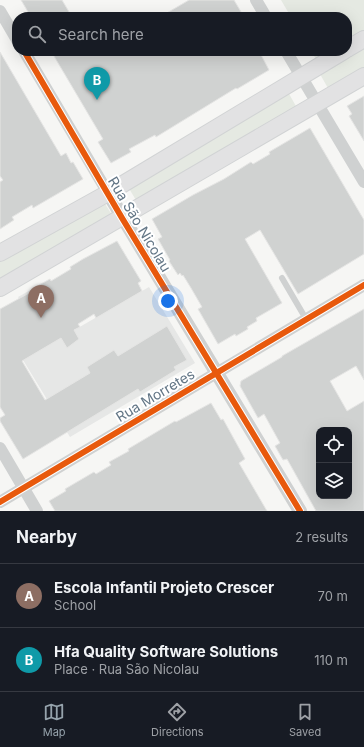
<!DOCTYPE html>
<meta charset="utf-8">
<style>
:root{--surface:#171b24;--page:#20242c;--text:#f1f3f6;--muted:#9ea1a6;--line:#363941;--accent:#96a3ac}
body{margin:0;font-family:Inter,sans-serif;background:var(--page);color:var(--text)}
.controls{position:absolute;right:12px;bottom:12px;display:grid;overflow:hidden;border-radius:8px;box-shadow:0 4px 16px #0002}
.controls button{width:36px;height:36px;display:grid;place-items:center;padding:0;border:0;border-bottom:1px solid var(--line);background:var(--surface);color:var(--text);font:20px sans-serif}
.you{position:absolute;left:168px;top:301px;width:14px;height:14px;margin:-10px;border:3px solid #fff;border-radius:50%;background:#1a73e8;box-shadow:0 0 0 6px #1a73e833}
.badge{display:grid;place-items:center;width:26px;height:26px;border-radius:50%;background:var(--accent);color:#fff;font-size:13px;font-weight:700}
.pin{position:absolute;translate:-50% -33px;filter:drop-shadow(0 1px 2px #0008)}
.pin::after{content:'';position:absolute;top:21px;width:14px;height:12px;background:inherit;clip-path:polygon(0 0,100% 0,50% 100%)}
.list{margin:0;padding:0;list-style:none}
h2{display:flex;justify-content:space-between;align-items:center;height:52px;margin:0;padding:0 16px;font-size:17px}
h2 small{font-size:13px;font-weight:400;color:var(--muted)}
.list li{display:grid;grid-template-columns:26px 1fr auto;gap:12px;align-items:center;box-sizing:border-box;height:64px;padding:0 16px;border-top:1px solid var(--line)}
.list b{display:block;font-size:15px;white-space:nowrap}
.list p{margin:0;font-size:13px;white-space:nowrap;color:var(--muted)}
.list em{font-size:13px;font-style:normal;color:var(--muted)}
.icon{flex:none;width:22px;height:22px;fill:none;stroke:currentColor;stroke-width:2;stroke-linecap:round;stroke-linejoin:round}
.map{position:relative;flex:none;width:364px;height:511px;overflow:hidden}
.search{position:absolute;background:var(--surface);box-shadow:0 4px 16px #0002;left:12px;right:12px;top:12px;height:44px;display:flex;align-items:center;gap:10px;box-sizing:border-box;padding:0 14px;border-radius:16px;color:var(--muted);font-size:15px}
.sheet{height:180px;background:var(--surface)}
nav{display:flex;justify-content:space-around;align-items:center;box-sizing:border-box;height:56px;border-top:1px solid var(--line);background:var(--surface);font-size:11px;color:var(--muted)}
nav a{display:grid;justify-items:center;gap:2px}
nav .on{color:var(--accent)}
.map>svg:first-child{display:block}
.built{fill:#e6e7e6}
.green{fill:#e5e9e2}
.building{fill:#d0d2d1;stroke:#e5e5e4;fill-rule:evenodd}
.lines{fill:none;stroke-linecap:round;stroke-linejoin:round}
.secondary-casing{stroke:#d1d3d4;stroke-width:18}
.service{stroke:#cfd1d1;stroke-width:6}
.minor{stroke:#cfd1d1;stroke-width:12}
.tertiary{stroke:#cfd1d1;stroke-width:14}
.secondary{stroke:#e2e2e3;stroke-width:16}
.cycleway-casing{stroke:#fff;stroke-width:8}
.cycleway{stroke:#e8590c;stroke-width:6}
.labels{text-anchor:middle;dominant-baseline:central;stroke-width:4;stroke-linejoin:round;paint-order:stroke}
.street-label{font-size:14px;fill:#637686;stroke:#fff}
</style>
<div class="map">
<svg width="364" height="511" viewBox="0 0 364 511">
<rect width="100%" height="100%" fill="#f6f6f4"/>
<path class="built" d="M149,287L195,363L70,437L23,360L47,346L18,297L34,288L64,336Z"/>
<g class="green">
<path d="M281,0H364V31L347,41V17H291Z"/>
<path d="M364,48V70L329,90L320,74Z"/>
<path d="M311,51H330L316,59Z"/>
<path d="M288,92L297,108L137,202L127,185Z"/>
<path d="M102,199L112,215L0,281V259Z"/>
</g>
<g class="building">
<path d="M21,0H62L72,17H31Z"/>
<path d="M189,0H234L244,17H160Z"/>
<path d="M51,51H92L94,55L102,51H191L194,55L201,51H259L269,70L237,89L236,88L156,137L155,135L129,149L131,152L111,163L98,142L103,139Z"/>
<path d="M0,52L61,156L66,153L71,163L73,162L83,179L33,208L32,205L12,217L14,220L0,229V182L3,180L0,176Z"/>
<path d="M364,96V141L349,116L352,114L347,106Z"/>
<path d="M310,128L364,220V254L298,294L260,230L245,239L282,303L256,318L257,321L247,327L248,329L236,336L235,334L218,344L198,309L202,307L191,288L183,275L182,276L180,273L178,275L169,261L170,260L158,239L162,237L152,219L193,195L224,179L251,162L253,164L270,154L269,152Z"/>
<path d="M117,241L141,281L138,283L142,291L96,318L94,314L78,324L80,327L74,330L79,339L67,348L61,338L22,361L45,400L90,373L87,367L114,350L118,356L167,326L187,360L174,367L176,370L140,392L138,389L23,459L0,421V418L5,415L0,407V309L40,287L39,285L50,279L51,281L71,269L70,267L83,259Z"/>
<path d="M364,309V380L356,366L330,381L347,411L364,401V511H316L287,459L283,460L275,446L280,443L264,414L258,418L240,386L241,381L282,357V356ZM319,430H349V496H319Z"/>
<path d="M211,403L221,420L223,419L245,459L239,463L267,511H55L49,501L66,491L65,489L94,472L96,474L111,465L109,462L129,451L128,449L175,421L176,422Z"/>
</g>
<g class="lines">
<g class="secondary-casing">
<g id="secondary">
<path d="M347,49L364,39"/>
<path d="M0,253L108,193L344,51"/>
<path d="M0,288L364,76"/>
</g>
</g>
<path class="service" d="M282,278L306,319"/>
<g class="minor">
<path d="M256,0L266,17"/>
<path d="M0,11L17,40"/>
<path d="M24,51L108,193"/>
<path d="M286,51L364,182"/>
<path d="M0,448L37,511"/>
<path d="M0,502L364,285"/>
</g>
<path class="tertiary" d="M108,193L300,511"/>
<use href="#secondary" class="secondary"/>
<g class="cycleway-casing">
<g id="cycleway">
<path d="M24,51L122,218L300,511"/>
<path d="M0,502L364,285"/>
</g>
</g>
<use href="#cycleway" class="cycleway"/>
</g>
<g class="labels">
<g class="street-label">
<text transform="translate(140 224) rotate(59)">Rua São Nicolau</text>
<text transform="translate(155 395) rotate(-31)">Rua Morretes</text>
</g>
</g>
</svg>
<div class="controls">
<button><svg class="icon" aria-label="locate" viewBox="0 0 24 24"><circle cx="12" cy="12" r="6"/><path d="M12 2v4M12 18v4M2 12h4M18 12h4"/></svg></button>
<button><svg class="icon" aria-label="layers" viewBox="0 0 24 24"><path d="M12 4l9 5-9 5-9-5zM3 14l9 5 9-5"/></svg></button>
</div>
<div class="you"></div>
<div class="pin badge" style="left:41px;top:318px;background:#8d6e63">A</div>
<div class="pin badge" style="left:97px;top:100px;background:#0f9aa8">B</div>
<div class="search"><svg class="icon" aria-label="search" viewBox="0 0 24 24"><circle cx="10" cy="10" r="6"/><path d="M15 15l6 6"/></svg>Search here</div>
</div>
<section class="sheet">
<h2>Nearby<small>2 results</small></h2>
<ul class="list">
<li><span class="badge" style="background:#8d6e63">A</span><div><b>Escola Infantil Projeto Crescer</b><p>School</p></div><em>70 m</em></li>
<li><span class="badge" style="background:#0f9aa8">B</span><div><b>Hfa Quality Software Solutions</b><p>Place · Rua São Nicolau</p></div><em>110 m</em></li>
</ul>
</section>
<nav>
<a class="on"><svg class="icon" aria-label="map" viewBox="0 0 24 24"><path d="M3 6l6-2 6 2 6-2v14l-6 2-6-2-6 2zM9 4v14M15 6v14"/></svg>Map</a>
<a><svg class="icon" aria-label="directions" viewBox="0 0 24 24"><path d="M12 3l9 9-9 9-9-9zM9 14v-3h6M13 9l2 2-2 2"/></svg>Directions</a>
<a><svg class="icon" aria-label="saved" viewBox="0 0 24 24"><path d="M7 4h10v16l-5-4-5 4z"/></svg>Saved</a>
</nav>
